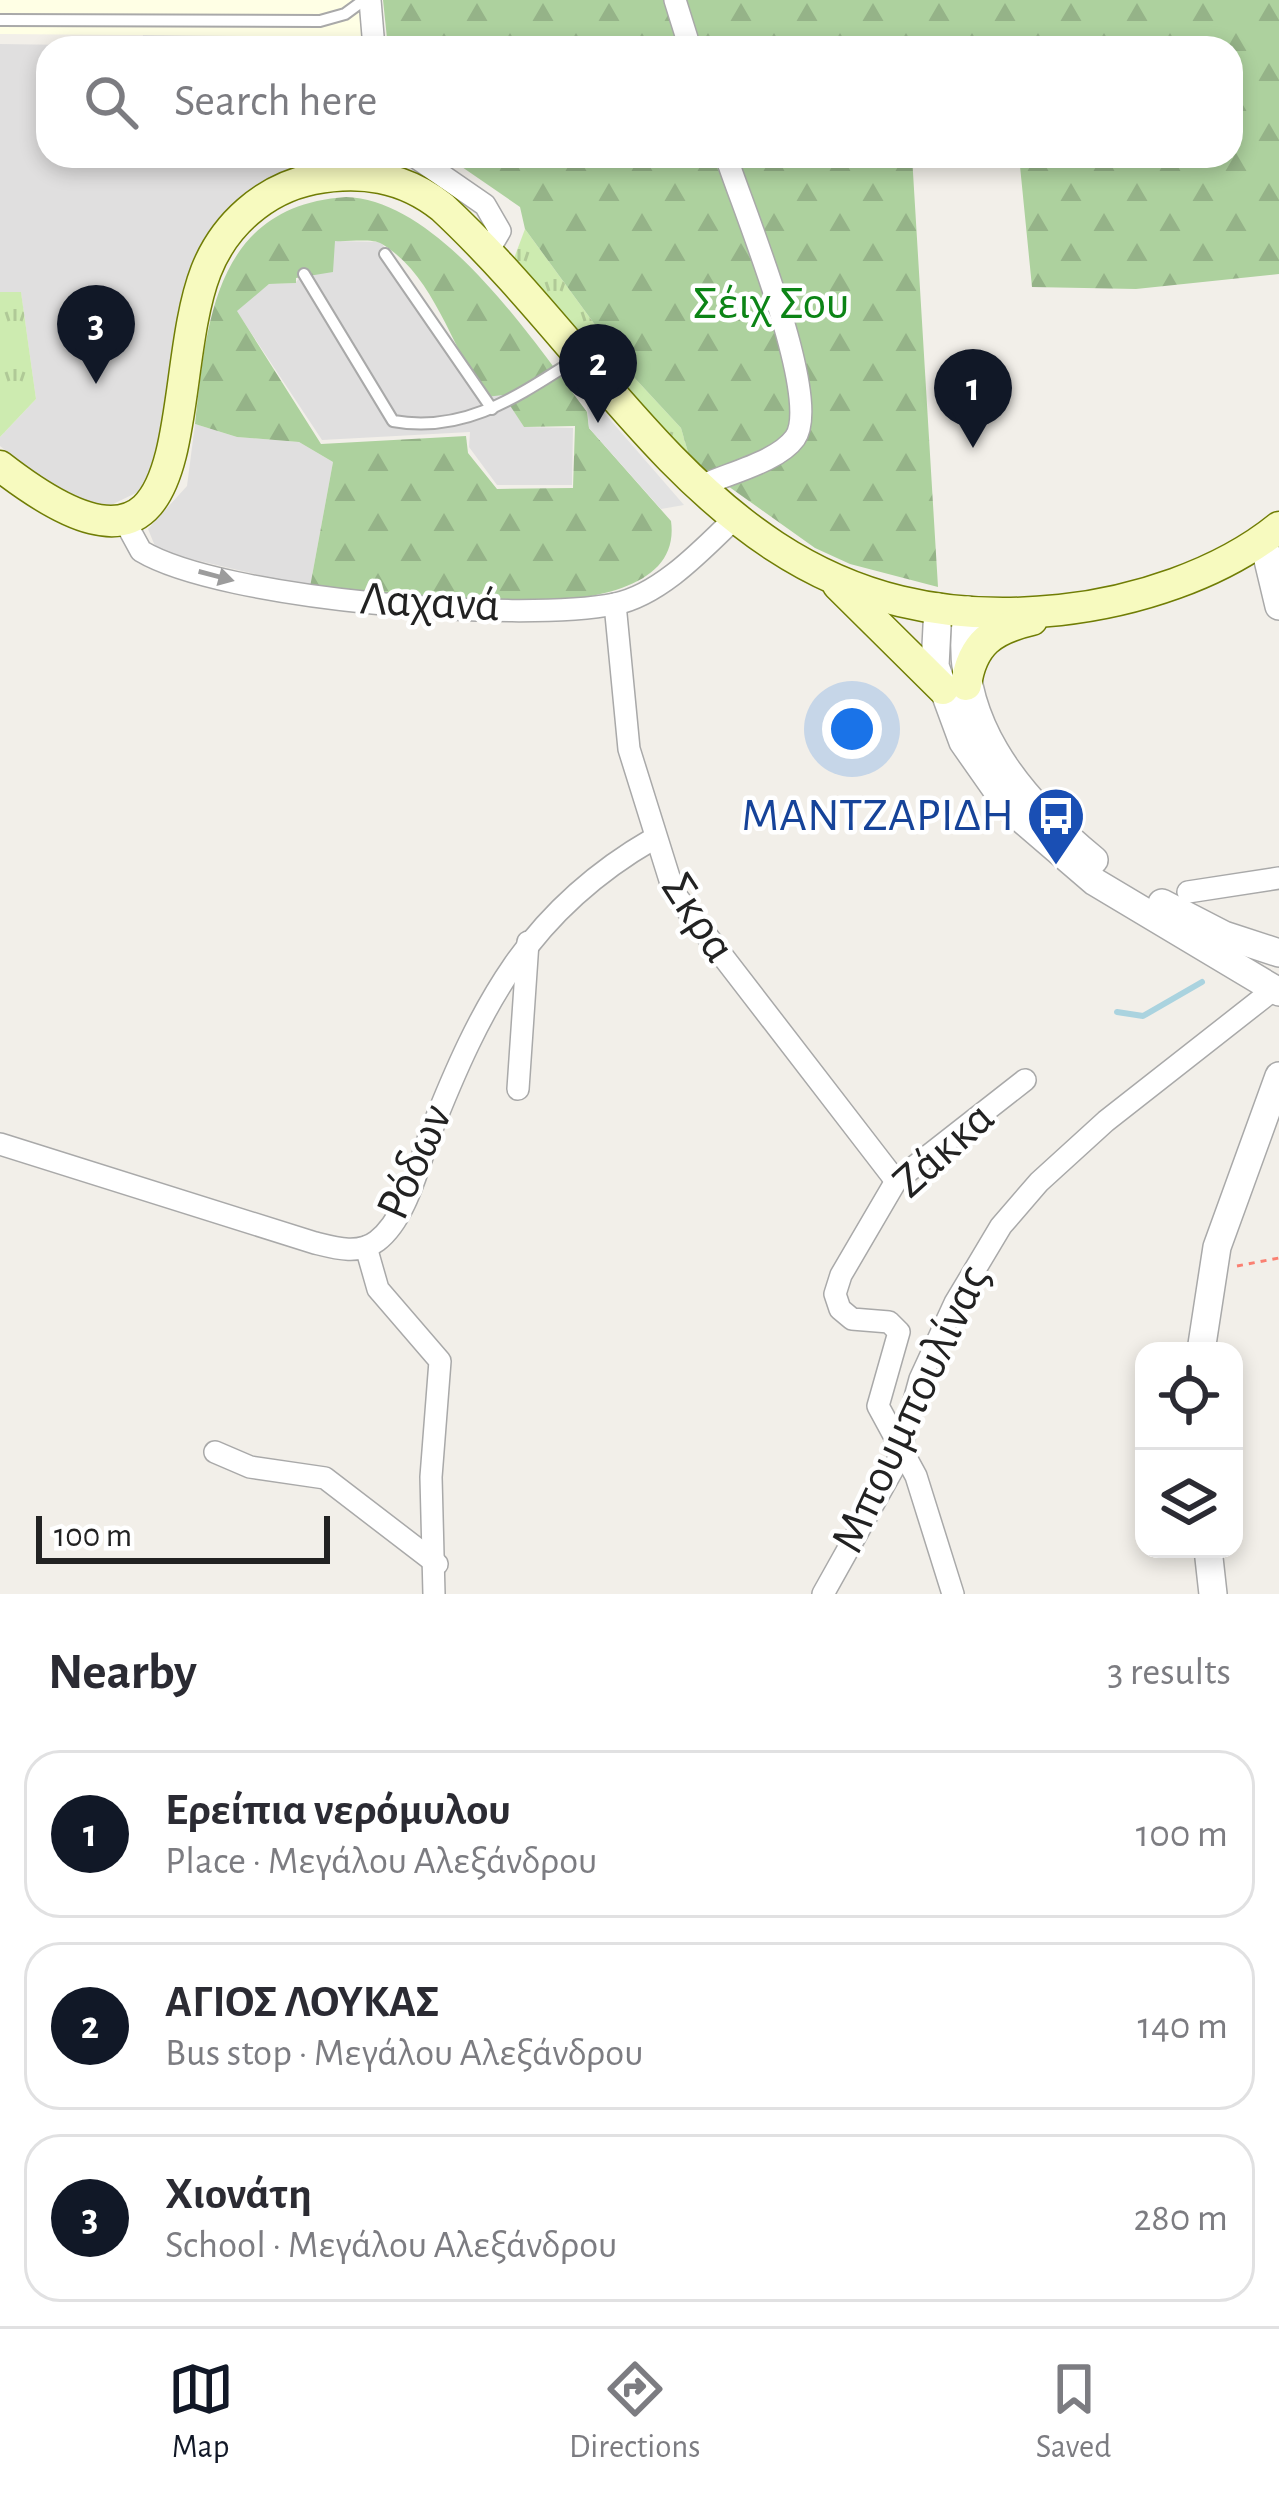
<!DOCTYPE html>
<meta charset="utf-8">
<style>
:root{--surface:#fff;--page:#f7f7f7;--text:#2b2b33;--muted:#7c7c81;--line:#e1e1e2;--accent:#111827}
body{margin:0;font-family:"Alegreya Sans",sans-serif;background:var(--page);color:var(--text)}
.controls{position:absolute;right:36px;bottom:36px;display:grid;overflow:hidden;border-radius:24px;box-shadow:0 6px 18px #0003}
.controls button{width:108px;height:108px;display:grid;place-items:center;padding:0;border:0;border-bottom:3px solid var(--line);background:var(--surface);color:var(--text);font:60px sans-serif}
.scale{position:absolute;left:36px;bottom:30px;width:294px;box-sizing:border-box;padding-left:12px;border:6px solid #222;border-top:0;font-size:33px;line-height:42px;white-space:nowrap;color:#222;-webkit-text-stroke:9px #fff;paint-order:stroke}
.you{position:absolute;left:852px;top:729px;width:42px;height:42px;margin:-30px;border:9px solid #fff;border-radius:50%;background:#1a73e8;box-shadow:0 0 0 18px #1a73e833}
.badge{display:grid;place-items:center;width:78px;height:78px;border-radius:50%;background:var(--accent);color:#fff;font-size:39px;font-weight:700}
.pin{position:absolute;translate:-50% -99px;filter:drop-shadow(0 3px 6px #0008)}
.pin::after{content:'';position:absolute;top:63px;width:42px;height:36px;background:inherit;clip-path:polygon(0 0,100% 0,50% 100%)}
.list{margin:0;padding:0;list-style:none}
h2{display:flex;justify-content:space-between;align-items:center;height:156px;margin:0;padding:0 48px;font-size:51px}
h2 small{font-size:39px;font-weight:400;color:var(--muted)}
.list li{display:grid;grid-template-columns:78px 1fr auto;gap:36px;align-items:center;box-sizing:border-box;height:168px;margin:0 24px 24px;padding:0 24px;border:3px solid var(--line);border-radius:36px}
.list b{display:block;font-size:45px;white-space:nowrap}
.list p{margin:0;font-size:39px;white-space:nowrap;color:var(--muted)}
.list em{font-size:39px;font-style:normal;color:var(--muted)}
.icon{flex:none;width:66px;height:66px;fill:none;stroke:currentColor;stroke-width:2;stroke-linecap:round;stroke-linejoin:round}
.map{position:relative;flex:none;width:1279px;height:1594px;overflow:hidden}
.search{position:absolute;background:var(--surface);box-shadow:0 6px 18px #0003;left:36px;right:36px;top:36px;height:132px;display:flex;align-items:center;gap:30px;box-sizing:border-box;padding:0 42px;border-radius:36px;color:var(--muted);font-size:45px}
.sheet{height:732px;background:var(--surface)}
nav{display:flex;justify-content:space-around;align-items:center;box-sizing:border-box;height:168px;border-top:3px solid var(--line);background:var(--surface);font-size:33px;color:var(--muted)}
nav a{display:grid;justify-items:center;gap:6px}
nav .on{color:var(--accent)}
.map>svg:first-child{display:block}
.residential{fill:#e0dfdf}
.education{fill:#ffffe5}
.grass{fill:url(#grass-tufts)}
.forest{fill:url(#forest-firs);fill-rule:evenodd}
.parking{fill:#e2e2e2}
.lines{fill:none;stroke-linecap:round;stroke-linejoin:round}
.stream{stroke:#aad3df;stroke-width:6}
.service-casing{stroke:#a9a9a9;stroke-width:14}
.minor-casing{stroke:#a9a9a9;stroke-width:24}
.tertiary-casing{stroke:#a9a9a9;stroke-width:30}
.secondary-casing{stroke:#707d05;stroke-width:33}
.path{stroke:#fa8072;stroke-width:3;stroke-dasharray:6 6;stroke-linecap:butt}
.service{stroke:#fff;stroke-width:10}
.minor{stroke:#fff;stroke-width:21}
.tertiary{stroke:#fff;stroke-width:27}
.secondary{stroke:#f7fabf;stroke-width:30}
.oneway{fill:#9c9c9c}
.labels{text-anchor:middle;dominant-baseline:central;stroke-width:9;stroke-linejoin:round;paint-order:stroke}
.park-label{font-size:48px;fill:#0c8416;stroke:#fff}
.street-label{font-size:48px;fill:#222;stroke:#fff}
.transit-label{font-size:48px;fill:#164399;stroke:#fff;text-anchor:end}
</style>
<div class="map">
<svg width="1279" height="1594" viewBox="0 0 1279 1594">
<defs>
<pattern id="grass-tufts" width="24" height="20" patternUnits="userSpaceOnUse" patternTransform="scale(3)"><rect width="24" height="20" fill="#cdebb0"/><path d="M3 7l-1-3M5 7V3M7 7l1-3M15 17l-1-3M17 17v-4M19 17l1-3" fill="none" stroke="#b0c997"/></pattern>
<pattern id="forest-firs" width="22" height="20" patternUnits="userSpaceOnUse" patternTransform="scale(3)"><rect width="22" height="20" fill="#add19e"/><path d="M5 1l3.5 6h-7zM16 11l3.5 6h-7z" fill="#95b388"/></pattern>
</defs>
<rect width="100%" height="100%" fill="#f2efe9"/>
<g class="residential">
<path d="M143,35L362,37L363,48H48V156H374L375,160L275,176L216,223L180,309L161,452L140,491L109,506L58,494L0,446V437L36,399L21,293L0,292V44L141,46Z"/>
<path d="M335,241L381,242L460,361L503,394L524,427L573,428L572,485H497L469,447L470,432L322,440L236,310L269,284L295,283Z"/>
<path d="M195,424L237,437L299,442L333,462L310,587L157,551L148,529L187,486Z"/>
</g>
<path class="education" d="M0,0H358L362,37L0,34Z"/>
<g class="grass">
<path d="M525,229L631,374L681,428L690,459L513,261Z"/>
<path d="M0,292H21L36,399L0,437Z"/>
</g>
<g class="forest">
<path d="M383,0H1279V274L1136,289L1032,287L1019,156H1231V48H1009L1007,43L965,48H388Z"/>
<path d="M446,156H912L938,587L850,564L815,548L690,459L681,428L631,374L525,229L520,207Z"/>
<path d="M346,197C441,200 534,342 587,412L589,428L671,521C688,644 379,593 310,587L333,462L299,442L237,437L195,424C207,318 216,206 346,197ZM335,241C348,242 372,238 382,244C435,276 452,350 486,397L503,395L524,427L575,426L573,488L497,489L468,453L466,436L321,444L237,311L269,284L296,283V278L333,272Z"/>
</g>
<path class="parking" d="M586,392L684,505L661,509L589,428Z"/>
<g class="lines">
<path class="stream" d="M1117,1012L1143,1016L1202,982"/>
<g class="service-casing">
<g id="service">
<path d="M0,20L320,21L345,14L364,0"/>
<path d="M385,254L492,409"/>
<path d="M304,274L393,421C466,434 519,395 578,358"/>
</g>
</g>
<g class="minor-casing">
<g id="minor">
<path d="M370,0L374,48"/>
<path d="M675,0L690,48"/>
<path d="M414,156L485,205L500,231L487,253"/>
<path d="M697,488C724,474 777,463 795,438C823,399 742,206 726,156"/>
<path d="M123,518L141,551C223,600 519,623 615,604C660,595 702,550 734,519"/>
<path d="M615,604L629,749L674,893L896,1181"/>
<path d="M1188,892L1279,878"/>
<path d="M518,1089L528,942"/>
<path d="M0,1144L315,1243C335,1248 359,1255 377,1241C406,1219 418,1166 430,1134C481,1005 528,911 653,839"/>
<path d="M366,1247L378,1289L440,1361L431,1477L434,1594"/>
<path d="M215,1452L250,1467L325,1478L437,1564"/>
<path d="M823,1594L898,1460L920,1379L955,1303L1001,1226L1039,1182L1106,1121L1273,990"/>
<path d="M953,1594L916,1476L878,1406L899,1332L889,1322L852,1319L840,1309L835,1294L841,1275L896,1181L1025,1080"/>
</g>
</g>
<g class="tertiary-casing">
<g id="tertiary">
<path d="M1263,539L1279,606"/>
<path d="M938,607L935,666L963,742L1010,809L1095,882L1279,992"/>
<path d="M968,610C949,716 1017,797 1094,860"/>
<path d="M1162,903L1224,935L1279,953"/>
<path d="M1201,1351L1217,1247L1279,1076"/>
<path d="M1208,1549L1213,1594"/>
</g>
</g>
<g class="secondary-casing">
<g id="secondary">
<path d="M0,466C211,630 161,387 206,271C224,225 264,189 313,179C360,170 403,176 442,207C639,391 737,644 1060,610C1134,602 1220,575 1279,527"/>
<path d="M838,585L943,689"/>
<path d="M966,685C972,643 993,629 1032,620"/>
</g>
</g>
<path class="path" d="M1237,1266L1279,1258"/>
<use href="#service" class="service"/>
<use href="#minor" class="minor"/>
<use href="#tertiary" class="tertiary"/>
<use href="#secondary" class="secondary"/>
</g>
<defs><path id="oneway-solid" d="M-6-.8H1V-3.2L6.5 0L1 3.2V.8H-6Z" transform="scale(3)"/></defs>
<use class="oneway" href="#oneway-solid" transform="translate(216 576) rotate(15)"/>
<defs>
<g id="bus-pin" transform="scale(3)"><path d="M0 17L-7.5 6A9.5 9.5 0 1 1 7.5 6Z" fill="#1a4fb4" stroke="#fff"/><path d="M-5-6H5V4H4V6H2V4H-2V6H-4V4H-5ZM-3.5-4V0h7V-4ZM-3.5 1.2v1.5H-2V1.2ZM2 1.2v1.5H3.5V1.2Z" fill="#fff"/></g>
</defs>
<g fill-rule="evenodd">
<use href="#bus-pin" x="1056" y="816"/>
</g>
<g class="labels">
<g class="park-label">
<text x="771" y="304">Σέιχ Σου</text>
</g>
<g class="street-label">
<text transform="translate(430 603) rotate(3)">Λαχανά</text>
<text transform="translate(698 918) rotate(57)">Σκρα</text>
<text transform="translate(944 1150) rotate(-42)">Ζάκκα</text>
<text transform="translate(415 1162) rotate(-66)">Ρόδων</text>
<text transform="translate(911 1409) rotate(-65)">Μπουμπουλίνας</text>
</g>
<g class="transit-label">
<text x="1014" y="816">ΜΑΝΤΖΑΡΙΔΗ</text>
</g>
</g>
</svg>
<div class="controls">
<button><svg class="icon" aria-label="locate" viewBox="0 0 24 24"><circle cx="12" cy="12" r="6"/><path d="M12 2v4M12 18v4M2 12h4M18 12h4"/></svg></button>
<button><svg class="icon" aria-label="layers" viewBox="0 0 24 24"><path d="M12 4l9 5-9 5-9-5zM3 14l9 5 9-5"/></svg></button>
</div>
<div class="scale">100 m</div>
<div class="you"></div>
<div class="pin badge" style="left:973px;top:448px">1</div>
<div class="pin badge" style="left:598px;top:423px">2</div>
<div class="pin badge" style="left:96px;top:384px">3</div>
<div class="search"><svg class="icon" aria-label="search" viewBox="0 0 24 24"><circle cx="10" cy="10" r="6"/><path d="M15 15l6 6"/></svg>Search here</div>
</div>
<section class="sheet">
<h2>Nearby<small>3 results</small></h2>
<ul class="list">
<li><span class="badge">1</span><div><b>Ερείπια νερόμυλου</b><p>Place · Μεγάλου Αλεξάνδρου</p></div><em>100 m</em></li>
<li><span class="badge">2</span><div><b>ΑΓΙΟΣ ΛΟΥΚΑΣ</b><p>Bus stop · Μεγάλου Αλεξάνδρου</p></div><em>140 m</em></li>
<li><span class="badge">3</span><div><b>Χιονάτη</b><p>School · Μεγάλου Αλεξάνδρου</p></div><em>280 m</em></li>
</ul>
</section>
<nav>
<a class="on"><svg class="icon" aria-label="map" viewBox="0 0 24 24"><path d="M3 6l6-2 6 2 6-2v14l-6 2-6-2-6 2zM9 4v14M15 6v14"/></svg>Map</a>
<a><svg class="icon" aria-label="directions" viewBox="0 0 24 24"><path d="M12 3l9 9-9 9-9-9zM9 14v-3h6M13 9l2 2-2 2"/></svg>Directions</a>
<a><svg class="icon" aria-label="saved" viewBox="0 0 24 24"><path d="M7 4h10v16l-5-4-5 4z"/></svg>Saved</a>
</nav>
